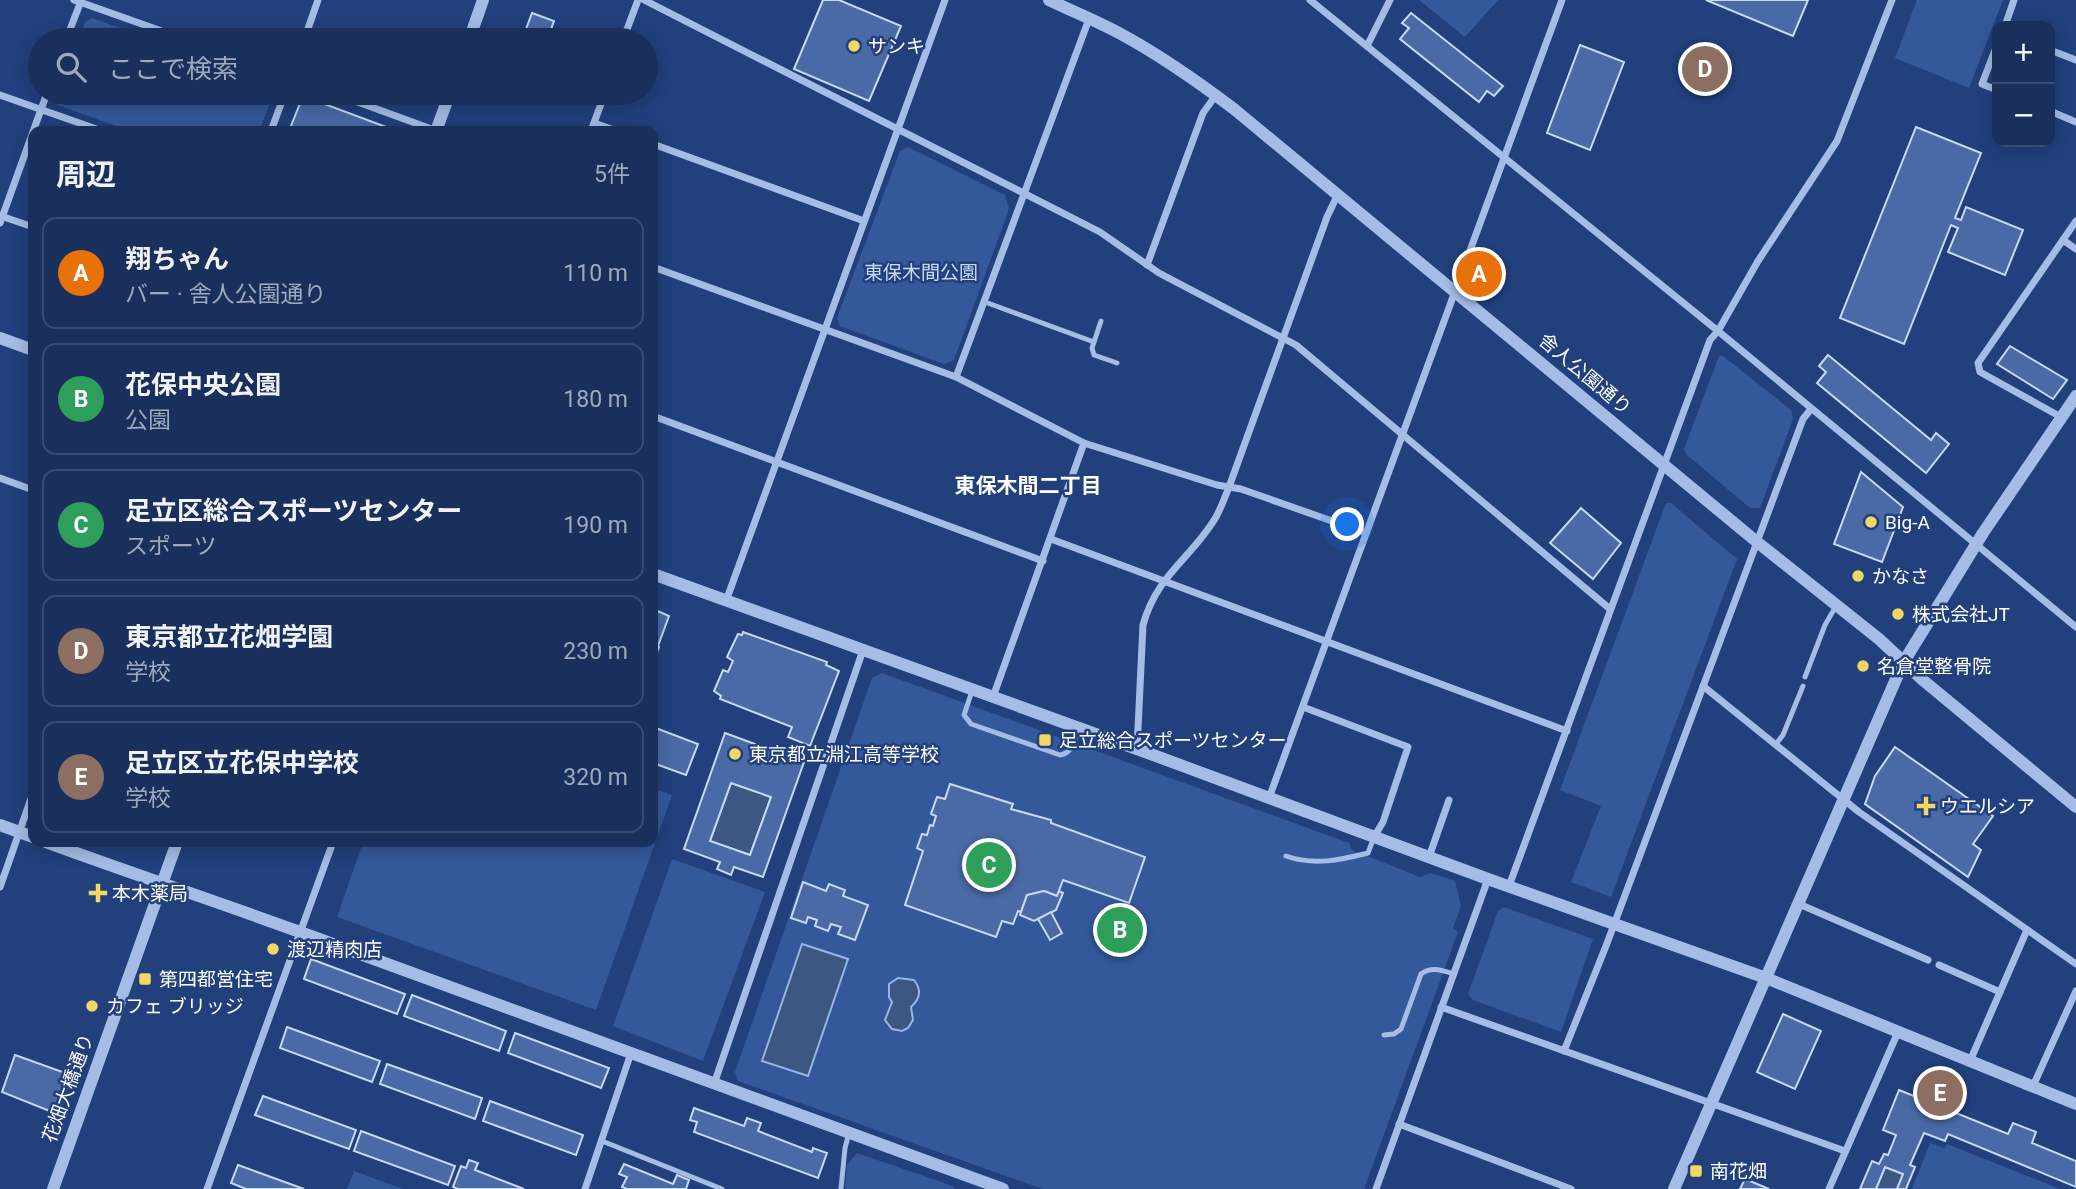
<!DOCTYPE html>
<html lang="ja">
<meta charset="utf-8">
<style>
:root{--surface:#19305d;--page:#223863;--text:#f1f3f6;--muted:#9fa9bc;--line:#374b72;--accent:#8abfa5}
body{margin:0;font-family:Roboto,"Noto Sans JP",sans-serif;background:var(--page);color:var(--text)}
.controls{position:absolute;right:21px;top:21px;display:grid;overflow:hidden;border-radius:14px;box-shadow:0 4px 18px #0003}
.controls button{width:63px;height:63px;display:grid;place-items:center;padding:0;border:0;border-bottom:2px solid var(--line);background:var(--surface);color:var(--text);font:35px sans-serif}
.you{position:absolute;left:1348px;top:525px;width:24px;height:24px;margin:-18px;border:5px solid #fff;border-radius:50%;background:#1a73e8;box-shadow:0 0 0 10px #1a73e833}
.badge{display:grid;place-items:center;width:46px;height:46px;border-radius:50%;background:var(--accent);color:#fff;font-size:23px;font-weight:700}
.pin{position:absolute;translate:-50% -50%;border:4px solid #fff;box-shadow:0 2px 7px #0006}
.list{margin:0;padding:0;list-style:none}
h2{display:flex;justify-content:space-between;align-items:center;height:91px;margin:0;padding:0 28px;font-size:30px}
h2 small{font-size:23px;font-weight:400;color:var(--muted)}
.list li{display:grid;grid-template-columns:46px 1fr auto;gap:21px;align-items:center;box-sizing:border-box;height:112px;margin:0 14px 14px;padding:0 14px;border:2px solid var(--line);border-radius:14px}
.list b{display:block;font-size:26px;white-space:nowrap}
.list p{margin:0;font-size:23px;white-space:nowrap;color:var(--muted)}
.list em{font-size:23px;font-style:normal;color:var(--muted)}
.icon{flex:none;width:38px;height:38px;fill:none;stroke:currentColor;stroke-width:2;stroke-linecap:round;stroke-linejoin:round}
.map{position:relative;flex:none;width:2076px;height:1189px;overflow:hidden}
.search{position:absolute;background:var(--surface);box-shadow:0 4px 18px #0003;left:28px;top:28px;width:630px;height:77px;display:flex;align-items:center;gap:18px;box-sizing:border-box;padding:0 24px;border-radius:38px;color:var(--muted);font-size:26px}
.panel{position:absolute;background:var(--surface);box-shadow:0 4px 18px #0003;left:28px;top:126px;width:630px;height:721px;border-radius:14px}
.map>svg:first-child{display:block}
.green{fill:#34599a}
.water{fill:#3e5682;stroke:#98b5e7;stroke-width:2}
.building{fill:#4a6aa5;stroke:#c7d8f5;stroke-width:2;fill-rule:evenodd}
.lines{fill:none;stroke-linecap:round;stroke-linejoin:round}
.service{stroke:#a4bce6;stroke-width:5}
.minor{stroke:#a4bce6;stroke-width:7}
.tertiary{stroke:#a4bce6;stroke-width:12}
.poi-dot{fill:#f2d765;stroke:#21407c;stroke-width:2.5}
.labels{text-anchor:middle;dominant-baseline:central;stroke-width:5;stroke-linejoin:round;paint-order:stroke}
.poi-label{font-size:19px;fill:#fff;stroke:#21407c;text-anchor:start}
.park-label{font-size:19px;fill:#c7d8f5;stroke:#21407c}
.street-label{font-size:19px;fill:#fff;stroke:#21407c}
.neighbourhood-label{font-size:21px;font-weight:bold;fill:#fff;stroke:#21407c}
</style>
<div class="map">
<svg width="2076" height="1189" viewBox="0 0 2076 1189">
<rect width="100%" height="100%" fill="#21407c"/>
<g class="green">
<path d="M1419,0H1498L1465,37Z"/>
<path d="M1917,0H2003L1969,88L1895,58Z"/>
<path d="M92,18L154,40H78L85,22Z"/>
<path d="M58,93H274L259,131H129L58,105L55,100Z"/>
<path d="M908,147L1005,195L1009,209L954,360L944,364L840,326L837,318L900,151Z"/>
<path d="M1719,356H1723L1791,410L1793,419L1760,508H1750L1687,455L1684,449Z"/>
<path d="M1666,503H1671L1737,559L1611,897L1571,882L1601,806L1560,790Z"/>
<path d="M882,673L1349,843L1352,850L1420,877L1431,873L1455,881L1461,906L1453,928L1458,932L1364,1189H1043L738,1081L735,1072L872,678Z"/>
<path d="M653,788L672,795L596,1010L337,917L363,842H653Z"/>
<path d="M672,859L765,892L703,1061L613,1026Z"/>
<path d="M1504,907L1593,939L1561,1032L1473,1000L1468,994L1498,911Z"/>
<path d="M1930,1143L1944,1148L1947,1144L2060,1189H1912Z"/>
<path d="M857,1153L953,1186L954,1189H845L847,1165Z"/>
<path d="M354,1171L403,1189H347Z"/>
</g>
<g class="water">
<path d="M731,783L771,797L750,855L710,841Z"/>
<path d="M802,944L848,959L808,1076L762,1061Z"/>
<path d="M898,978L914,980C922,990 920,999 911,1007L913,1020L908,1028L902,1031L892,1029L885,1020L892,1002L889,997V984Z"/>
<path d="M1885,1167L1903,1174L1897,1189H1876Z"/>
</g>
<g class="building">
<path d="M823,0H839L901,26L869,101L794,69Z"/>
<path d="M1706,0H1808L1793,36Z"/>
<path d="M532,13L554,21L547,40H522Z"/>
<path d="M1411,13L1503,86L1494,96L1487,91L1479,102L1400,39L1409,28L1402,23Z"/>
<path d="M1580,45L1624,62L1590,150L1547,133Z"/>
<path d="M303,96L389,128L388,131H289Z"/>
<path d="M1916,127L1981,153L1955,218L1961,220L1966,207L2023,230L2005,275L1948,252L1958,228L1951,225L1904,344L1840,318Z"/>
<path d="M2010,346L2067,380L2053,399L1997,364Z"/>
<path d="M1828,355L1931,440L1936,433L1949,444L1926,473L1817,383L1826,372L1819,366Z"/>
<path d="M1861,472L1903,507L1882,562L1834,544Z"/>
<path d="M1581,508L1621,543L1593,579L1550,543Z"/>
<path d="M653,609L669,616L658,646L653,644Z"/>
<path d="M743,632L827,662L826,665L839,671L810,746L788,737L792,727L720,699L721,696L714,691L723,670L728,672L733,661L727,657L738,634L742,635Z"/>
<path d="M653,645L659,647L653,662Z"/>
<path d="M653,727L698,744L686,775L653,763Z"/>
<path d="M725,733L804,762L763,877L734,867L731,875L717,869L720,862L684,849ZM731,783L771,797L750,855L710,841Z"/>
<path d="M1895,747L1993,816L1973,844L1981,850L1968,877L1865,804L1875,776Z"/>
<path d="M950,784L1013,804L1011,809L1051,820V823L1145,857L1129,903L1063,880L1057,896L1044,891L1027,895L1021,912L1018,911L1013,924L1002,921L996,937L905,905L923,851L917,848L922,834L927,835L930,825L933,826L936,816L931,814L937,797L945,799Z"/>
<path d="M803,882L826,891L829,884L845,890L843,896L868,905L855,940L838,934L841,927L831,924L828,931L815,926L817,920L808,917L806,923L791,918Z"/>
<path d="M1044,891L1057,896L1059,891L1063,893L1056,910L1034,921L1020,915L1027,895Z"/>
<path d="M1051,912L1062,933L1050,940L1038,919Z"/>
<path d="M311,959L405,994L397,1014L304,979Z"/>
<path d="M412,995L506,1031L499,1051L404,1016Z"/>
<path d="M1783,1014L1821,1031L1795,1089L1757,1072Z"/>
<path d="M287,1027L380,1061L372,1082L280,1048Z"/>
<path d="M515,1033L609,1068L601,1088L508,1053Z"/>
<path d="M15,1055L71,1075L57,1114L2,1092Z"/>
<path d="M387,1064L482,1098L475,1119L380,1084Z"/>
<path d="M1899,1090L2008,1134L2013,1123L2036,1132L2032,1143L2076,1161V1187L1948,1134L1945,1141L1924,1133L1910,1165L1915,1167L1906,1189H1897L1903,1174L1885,1167L1876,1189H1860L1872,1161L1879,1164L1884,1154L1888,1155L1896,1135L1883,1130Z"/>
<path d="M263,1096L356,1130L349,1149L255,1115Z"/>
<path d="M490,1101L583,1135L576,1155L483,1121Z"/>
<path d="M694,1108L744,1126L747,1118L761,1123L758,1131L812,1152L813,1148L827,1153L818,1178L694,1132L697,1122L690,1120Z"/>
<path d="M361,1131L455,1166L448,1185L354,1151Z"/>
<path d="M469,1160L478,1163L475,1170L524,1189H458L453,1187L461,1166L466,1168Z"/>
<path d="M624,1164L673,1184L677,1175L689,1180L686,1189H627L622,1187L627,1177L619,1174Z"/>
<path d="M238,1165L304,1189H246L231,1183Z"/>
<path d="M1745,1179L1769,1189H1740Z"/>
</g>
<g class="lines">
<g class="service">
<path d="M985,302L1094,342"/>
<path d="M1101,321L1092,348L1094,355L1117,363"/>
<path d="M1805,677L1825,625L1836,606"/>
<path d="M972,691L964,715L971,724L1060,755C1073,753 1075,739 1079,728"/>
<path d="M1776,744L1783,735L1803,686"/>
<path d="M1286,856C1314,866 1340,860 1368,853L1374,837"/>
<path d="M1384,1035L1394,1034L1401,1029L1421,974C1431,966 1441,970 1454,974"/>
<path d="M602,1141L722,1189"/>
<path d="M841,1189L845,1148L849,1133"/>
</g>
<g class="minor">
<path d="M74,0L187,40"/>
<path d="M644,0L1100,232L1159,273L1296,345L1610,609"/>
<path d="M1310,0L1718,331L2076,627"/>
<path d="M2005,26L2014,0"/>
<path d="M66,40L81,1"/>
<path d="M304,40L318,0"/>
<path d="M623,40L638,0"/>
<path d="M1997,45L1982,84L1997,90"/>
<path d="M1367,46L1390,0"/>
<path d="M2050,50L2076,60"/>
<path d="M333,93L437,131"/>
<path d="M0,95L102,131"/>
<path d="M2050,111L2076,122"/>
<path d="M594,123L617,131"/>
<path d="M271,131L285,93"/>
<path d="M591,131L605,93"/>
<path d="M653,144L864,221"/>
<path d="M1,216L33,227"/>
<path d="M0,223L47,93"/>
<path d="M2063,240L2076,249"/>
<path d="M1147,265L1203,113L1216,95"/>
<path d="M653,267L956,377L1084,443L1217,485L1241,489L1366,533"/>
<path d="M956,377L1089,19"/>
<path d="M653,416L1043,561"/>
<path d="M2061,417L1980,372L1978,363L2076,221"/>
<path d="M0,478L33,490"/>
<path d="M1051,539L1567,731"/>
<path d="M726,601L945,0"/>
<path d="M1703,686L1859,812L2076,964"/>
<path d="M993,697L1084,443"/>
<path d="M1303,707L1408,747L1383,822L1374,837"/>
<path d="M1137,749L1143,625C1157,574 1192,558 1216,517C1221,508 1225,497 1229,487L1327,217L1338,194"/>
<path d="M1269,798L1562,0"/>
<path d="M1429,857L1449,800"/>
<path d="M1509,886L1710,340L1718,331L1758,261L1837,141L1892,0"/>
<path d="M0,887L33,793"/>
<path d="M1799,904L1928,960"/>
<path d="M1939,965L2000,992"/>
<path d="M1441,1007L1845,1151"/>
<path d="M1564,1051L1606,946L1803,419L1811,409"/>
<path d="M1970,1061L2027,930"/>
<path d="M714,1084L863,650"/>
<path d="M2033,1086L2076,991"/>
<path d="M1399,1124L1571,1189"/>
<path d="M207,1189L333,842"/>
<path d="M585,1189L631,1053"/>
<path d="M1376,1189L1488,879"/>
<path d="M1829,1189L1898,1032"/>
</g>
<g class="tertiary">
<path d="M1049,0C1072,11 1097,21 1119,33C1160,55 1197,81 1234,109L1757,542L1879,639L1924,681L2076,807"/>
<path d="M469,40L483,0"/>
<path d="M436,131L450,93"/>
<path d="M0,338L33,350"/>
<path d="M653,574L1137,749L1488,879L1766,978L2076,1104"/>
<path d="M0,825L33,837"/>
<path d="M46,842C130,873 215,901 300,932L1003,1189"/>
<path d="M53,1189L177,842"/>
<path d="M1674,1189L1903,663L1983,533L2076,396"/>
</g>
</g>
<g class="poi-dot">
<circle cx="854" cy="46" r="7"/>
<circle cx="1871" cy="522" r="7"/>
<circle cx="1858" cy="576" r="7"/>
<circle cx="1898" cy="614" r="7"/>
<circle cx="1863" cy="666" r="7"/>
<rect x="1038" y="733" width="14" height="14" rx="3.5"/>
<circle cx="735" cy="754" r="7"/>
<path d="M1922.5 795.5h7v7h7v7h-7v7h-7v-7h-7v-7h7z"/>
<path d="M94.5 882.5h7v7h7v7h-7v7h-7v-7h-7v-7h7z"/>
<circle cx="273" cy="949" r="7"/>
<rect x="138" y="972" width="14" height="14" rx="3.5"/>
<circle cx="92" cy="1006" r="7"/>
<rect x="1689" y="1164" width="14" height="14" rx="3.5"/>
</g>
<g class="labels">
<g class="poi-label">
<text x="868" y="46">サンキ</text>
<text x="1885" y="522">Big-A</text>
<text x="1872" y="576">かなさ</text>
<text x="1912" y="614">株式会社JT</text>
<text x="1877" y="666">名倉堂整骨院</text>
<text x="1059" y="740">足立総合スポーツセンター</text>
<text x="749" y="754">東京都立淵江高等学校</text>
<text x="1940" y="806">ウエルシア</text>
<text x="112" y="893">本木薬局</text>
<text x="287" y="949">渡辺精肉店</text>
<text x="159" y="979">第四都営住宅</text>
<text x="106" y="1006">カフェ ブリッジ</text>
<text x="1710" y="1171">南花畑</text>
</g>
<g class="park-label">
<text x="921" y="272">東保木間公園</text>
</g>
<g class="street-label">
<text transform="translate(1585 374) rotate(40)">舎人公園通り</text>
<text transform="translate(68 1088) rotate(-70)">花畑大橋通り</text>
</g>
<g class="neighbourhood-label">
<text x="1028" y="486">東保木間二丁目</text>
</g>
</g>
</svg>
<div class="controls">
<button>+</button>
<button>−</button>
</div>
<div class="you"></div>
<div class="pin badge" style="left:1479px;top:274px;background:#e8710a">A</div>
<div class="pin badge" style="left:1120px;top:930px;background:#2e9e5b">B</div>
<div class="pin badge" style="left:989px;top:865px;background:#2e9e5b">C</div>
<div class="pin badge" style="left:1705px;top:69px;background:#8d6e63">D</div>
<div class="pin badge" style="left:1940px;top:1093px;background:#8d6e63">E</div>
<div class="search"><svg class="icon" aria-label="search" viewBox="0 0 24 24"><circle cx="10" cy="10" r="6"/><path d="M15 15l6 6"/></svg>ここで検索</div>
<section class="panel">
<h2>周辺<small>5件</small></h2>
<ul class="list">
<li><span class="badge" style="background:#e8710a">A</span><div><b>翔ちゃん</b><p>バー · 舎人公園通り</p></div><em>110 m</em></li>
<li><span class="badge" style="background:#2e9e5b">B</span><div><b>花保中央公園</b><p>公園</p></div><em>180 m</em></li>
<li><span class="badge" style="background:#2e9e5b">C</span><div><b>足立区総合スポーツセンター</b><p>スポーツ</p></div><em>190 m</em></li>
<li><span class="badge" style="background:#8d6e63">D</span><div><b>東京都立花畑学園</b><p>学校</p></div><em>230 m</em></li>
<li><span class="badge" style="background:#8d6e63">E</span><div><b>足立区立花保中学校</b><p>学校</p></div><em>320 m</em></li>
</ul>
</section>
</div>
